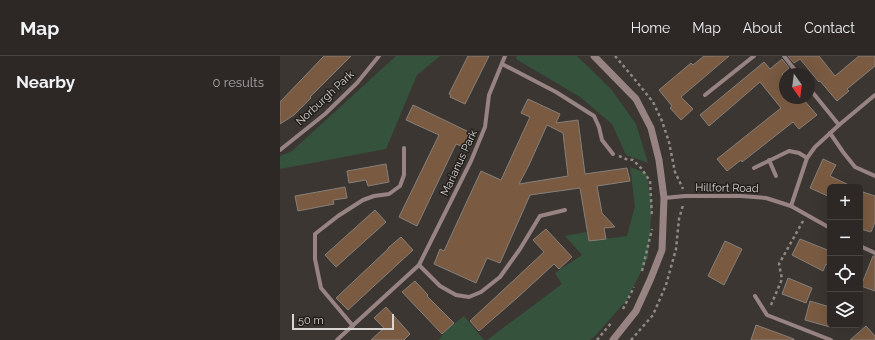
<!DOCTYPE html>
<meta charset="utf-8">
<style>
:root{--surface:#2d2826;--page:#35302e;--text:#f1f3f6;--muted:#a7a6a7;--line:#484443}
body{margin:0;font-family:Raleway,sans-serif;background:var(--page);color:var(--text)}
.controls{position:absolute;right:12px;bottom:12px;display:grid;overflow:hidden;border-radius:6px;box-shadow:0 4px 16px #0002}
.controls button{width:36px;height:36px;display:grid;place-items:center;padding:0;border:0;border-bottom:1px solid var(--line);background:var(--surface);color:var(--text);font:20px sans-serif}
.compass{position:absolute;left:499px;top:12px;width:36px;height:36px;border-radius:50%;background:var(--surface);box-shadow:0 4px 16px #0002;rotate:166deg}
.scale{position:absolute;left:12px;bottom:10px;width:102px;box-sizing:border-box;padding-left:4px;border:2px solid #d8d5d2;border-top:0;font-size:11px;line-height:14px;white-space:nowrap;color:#d8d5d2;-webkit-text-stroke:3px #211e1c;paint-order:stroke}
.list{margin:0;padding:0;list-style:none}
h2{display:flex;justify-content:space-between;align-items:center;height:52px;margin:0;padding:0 16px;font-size:17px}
h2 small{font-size:13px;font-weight:400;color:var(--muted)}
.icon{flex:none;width:22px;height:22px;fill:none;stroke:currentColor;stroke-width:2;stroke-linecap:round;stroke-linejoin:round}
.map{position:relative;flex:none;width:595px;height:284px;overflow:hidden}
header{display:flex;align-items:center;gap:24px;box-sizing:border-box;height:56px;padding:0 20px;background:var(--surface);border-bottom:1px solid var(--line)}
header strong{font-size:19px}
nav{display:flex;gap:22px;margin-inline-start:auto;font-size:14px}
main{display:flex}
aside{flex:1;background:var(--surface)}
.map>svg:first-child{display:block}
.green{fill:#34523c}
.building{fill:#7a5b42;stroke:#867f79;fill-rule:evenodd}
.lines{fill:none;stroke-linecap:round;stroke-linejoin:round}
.path{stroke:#8e8986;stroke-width:2.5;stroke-dasharray:3 3;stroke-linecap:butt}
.minor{stroke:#988383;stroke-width:4}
.tertiary{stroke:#988383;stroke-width:7}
.labels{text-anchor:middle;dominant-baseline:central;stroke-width:3;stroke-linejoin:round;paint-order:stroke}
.street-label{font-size:11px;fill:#d8d5d2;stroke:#211e1c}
</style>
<header>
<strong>Map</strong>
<nav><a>Home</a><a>Map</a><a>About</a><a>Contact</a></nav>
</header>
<main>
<aside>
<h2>Nearby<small>0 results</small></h2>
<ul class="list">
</ul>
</aside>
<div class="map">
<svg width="595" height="284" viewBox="0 0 595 284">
<rect width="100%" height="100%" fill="#3c3632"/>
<g class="green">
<path d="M116,0H160L137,19L106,93L0,113V100L12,95Z"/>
<path d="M237,0H297L331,33L356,68L368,107L346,99L332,68L300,41L236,3Z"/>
<path d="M350,111L366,117L372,149L368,202L346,245L315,280L310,284H207L282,228L275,217L302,199L285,180L306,176L309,185L347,180L355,150Z"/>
<path d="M184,260L204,284H159C165,274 175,267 184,260Z"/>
</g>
<g class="building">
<path d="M44,0H71L30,41L31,42L14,59L0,68V46Z"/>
<path d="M188,0H209L185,48L170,41L171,39L169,38Z"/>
<path d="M424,0H449L401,41L413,53L401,64L390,52L392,50L379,34L411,7L413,9Z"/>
<path d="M508,0H539L555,20L579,0H595V10L567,33L569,35L557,45L540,25L539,26L520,3L514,7Z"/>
<path d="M502,3L509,12L502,18L505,21V42H522L537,59L519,73L513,66L462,106L461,104L447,115L437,103L501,52L480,26L429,70L420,59L484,6L490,13Z"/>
<path d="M248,43L280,58L276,67L298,64L305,118L347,112L350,125L317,130L322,157L335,171L324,172L326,183L309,185L300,132L250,139L220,207L207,202L196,227L154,208L160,193L164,195L201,115L221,124L250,61L241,57ZM267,69L283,77L288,120L239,128L249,109Z"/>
<path d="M133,49L191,77L184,91L176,88L137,170L119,161L159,79L126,64Z"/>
<path d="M543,103L556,109L550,120L573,131H550V141L530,132Z"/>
<path d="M106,108L109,126L88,130L86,124L69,127L67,115Z"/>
<path d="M65,131L67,142L53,144L54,148L18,155L15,140Z"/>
<path d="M580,135L595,140V166L591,176L580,173Z"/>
<path d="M95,154L106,166L56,211L45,199Z"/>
<path d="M266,173L292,201L279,213L274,208L237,242L199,275L190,265L264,196L253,184Z"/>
<path d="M121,181L133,194L68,254L56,242L108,193V192Z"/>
<path d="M520,183L550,195V210L546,208L543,215L512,199Z"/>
<path d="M445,185L462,193L444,229L428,220Z"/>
<path d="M593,200H595V235L581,230Z"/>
<path d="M508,222L532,232L526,247L502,238Z"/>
<path d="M135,225L148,239L147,240L174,267L162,278L122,236Z"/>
<path d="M530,245L550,251V271L525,264Z"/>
<path d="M106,251L130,278L124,284H91L104,272L94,262Z"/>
<path d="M476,269L514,283V284H471Z"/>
<path d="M586,270L595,280V284H570Z"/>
</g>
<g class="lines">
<g class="path">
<path d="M335,0L352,20L373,46L382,65L389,86L395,116L403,133"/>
<path d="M339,100L346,103L353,104L361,112L370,125L372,161"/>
<path d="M362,215L372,173"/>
<path d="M491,249L502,223L499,208L523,165"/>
<path d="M343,253L354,231"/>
<path d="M317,284L332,266"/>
<path d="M351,284L373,259L386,229L396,193L399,163L403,149"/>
</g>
<g class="minor">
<path d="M504,0L518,18"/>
<path d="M222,8L276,36L314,60L319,71L322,84L333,98"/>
<path d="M529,32L559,69"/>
<path d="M425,39L474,0"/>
<path d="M550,77L563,96L575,111L595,120"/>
<path d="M0,94L45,58L77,27L99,0"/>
<path d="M489,104L496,120"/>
<path d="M474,112L509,95L519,97L527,102"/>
<path d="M384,142L405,140H461L486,142L511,150L550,172"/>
<path d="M511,150L527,102L535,91L559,69L595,39"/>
<path d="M580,190L595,197"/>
<path d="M139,209L160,230L176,239L189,241L201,236L220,221L240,193L260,160L285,154"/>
<path d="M475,240L487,259L551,284"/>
<path d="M73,270L41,232L35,203V178L58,160L83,144L94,140L109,138L120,130L124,119V92"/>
<path d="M57,284L139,209L191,105L205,71L209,39L225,0"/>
</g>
<path class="tertiary" d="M314,0L356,43L371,72L379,104L384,142L382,194L371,222L356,255L333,284"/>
</g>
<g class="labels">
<g class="street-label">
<text transform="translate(45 42) rotate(-43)">Norburgh Park</text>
<text transform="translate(179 107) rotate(-65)">Marianus Park</text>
<text transform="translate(447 132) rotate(1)">Hillfort Road</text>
</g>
</g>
</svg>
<div class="controls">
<button>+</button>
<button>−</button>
<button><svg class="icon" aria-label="locate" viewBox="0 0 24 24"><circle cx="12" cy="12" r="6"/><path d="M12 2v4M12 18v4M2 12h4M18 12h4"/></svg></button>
<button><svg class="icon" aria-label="layers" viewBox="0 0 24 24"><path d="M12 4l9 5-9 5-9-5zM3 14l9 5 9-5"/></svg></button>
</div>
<svg class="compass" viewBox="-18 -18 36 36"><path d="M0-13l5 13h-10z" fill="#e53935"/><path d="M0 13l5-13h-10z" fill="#a7a6a7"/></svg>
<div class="scale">50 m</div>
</div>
</main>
